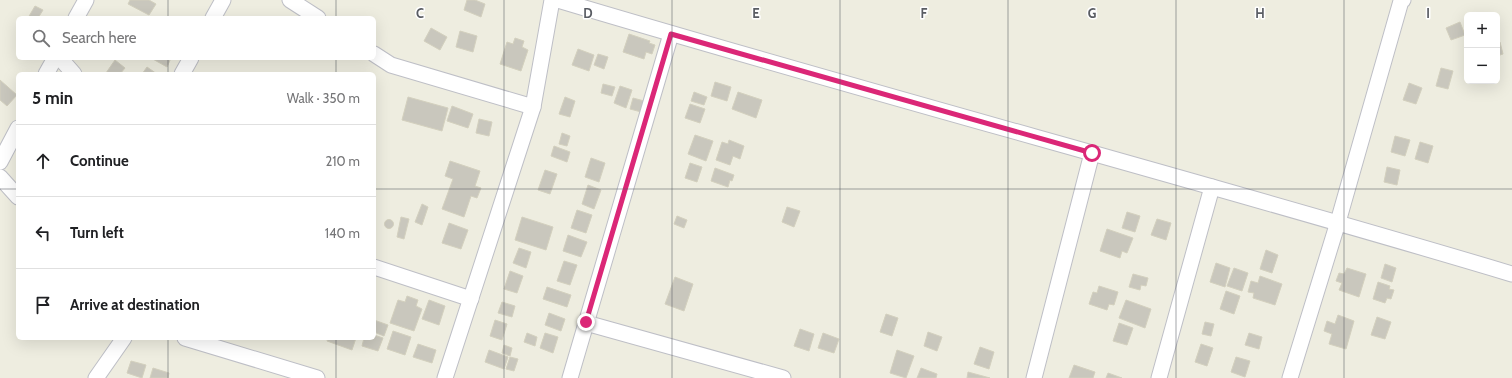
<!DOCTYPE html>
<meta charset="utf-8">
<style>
:root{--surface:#fff;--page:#f2f2f2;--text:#202124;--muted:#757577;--line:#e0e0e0}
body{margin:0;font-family:Cabin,sans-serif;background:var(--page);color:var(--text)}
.controls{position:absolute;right:12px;top:12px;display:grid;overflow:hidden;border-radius:6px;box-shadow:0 4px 16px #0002}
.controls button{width:36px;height:36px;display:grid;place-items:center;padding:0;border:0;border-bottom:1px solid var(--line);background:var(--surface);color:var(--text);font:20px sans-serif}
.stop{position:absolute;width:12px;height:12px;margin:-9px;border:3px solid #db2777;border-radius:50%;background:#fff}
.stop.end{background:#db2777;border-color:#fff;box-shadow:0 1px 4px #0008}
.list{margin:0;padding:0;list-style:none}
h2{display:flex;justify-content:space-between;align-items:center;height:52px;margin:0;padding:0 16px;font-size:17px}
h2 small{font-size:13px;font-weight:400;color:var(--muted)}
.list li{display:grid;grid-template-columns:26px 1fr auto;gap:12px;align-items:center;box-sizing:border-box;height:72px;padding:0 16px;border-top:1px solid var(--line)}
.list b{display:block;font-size:15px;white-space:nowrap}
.list em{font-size:13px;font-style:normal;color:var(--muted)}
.icon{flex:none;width:22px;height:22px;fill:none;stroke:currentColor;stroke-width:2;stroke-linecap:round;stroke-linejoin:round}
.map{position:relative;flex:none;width:1512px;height:378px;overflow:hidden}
.search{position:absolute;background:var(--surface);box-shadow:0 4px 16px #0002;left:16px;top:16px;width:360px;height:44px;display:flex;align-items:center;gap:10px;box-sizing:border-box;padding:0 14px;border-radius:6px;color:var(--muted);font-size:15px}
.panel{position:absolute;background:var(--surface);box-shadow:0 4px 16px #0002;left:16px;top:72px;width:360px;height:268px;border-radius:6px}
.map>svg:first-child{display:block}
.building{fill:#c9c7bd;stroke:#d3d0be}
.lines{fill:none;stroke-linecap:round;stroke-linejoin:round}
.street-casing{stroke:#bebfc6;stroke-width:17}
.street{stroke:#fff;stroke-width:15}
.route{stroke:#db2777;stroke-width:5}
.grid{fill:none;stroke:#595c63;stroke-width:1;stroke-opacity:0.55}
.grid-label{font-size:13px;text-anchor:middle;font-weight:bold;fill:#595c63;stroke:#fff;stroke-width:3;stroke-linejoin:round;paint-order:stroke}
</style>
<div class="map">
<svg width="1512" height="378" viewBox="0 0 1512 378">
<rect width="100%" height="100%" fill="#eeede0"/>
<g class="building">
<path d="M130,0H149L156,4L149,15L128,4Z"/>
<path d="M467,0H475L485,4L481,17L464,10Z"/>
<path d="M35,6L43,10L38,18H28Z"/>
<path d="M1460,22L1465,35L1451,40L1446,28Z"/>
<path d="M431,28L447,37L440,50L424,41Z"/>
<path d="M460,31L477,36L473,52L456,47Z"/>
<path d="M629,34L650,41L649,43L655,45L652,54L646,52L644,59L623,52Z"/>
<path d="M515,38L524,41L522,47L528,50L521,71L500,64L507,42L513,44Z"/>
<path d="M1497,42H1500L1503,54L1497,56Z"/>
<path d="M578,49L594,55L589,71L572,65Z"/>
<path d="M598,54L608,57L604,69L594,65Z"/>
<path d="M151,58H171L167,67Z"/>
<path d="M115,60L125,68L120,74H107L106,73Z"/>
<path d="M147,67L157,74H142Z"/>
<path d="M1441,68L1453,71L1448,89L1436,86Z"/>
<path d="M0,80L17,95L7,106L0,100Z"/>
<path d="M715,82L731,87L727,101L711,96Z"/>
<path d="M1409,83L1422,88L1416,104L1403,100Z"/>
<path d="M603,84L615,87L612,96L601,93Z"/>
<path d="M620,86L632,90L626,108L614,103Z"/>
<path d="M694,92L707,97L704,105L691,101Z"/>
<path d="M738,92L762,100L756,118L732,109Z"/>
<path d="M408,97L448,108L442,131L402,120Z"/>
<path d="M565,97L575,101L570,117L559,114Z"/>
<path d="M633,98L648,102L645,113L630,109Z"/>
<path d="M690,104L705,109L700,123L685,118Z"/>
<path d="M452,106L473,114L468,128L447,121Z"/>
<path d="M479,119L492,122L489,136L476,133Z"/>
<path d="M562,133L570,136L567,146L559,144Z"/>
<path d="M695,135L713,141L706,161L688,154Z"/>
<path d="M1395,136L1410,140L1405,156L1391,152Z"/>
<path d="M729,140L744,146L740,159L733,156L730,165L716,160L722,142L728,144Z"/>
<path d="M1420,142L1433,146L1428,163L1415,159Z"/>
<path d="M554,146L570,152L567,162L551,156Z"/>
<path d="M591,158L605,163L599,182L585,177Z"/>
<path d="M450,161L480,171L475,186L481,188L477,198L471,196L464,217L442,209L453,179L445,176Z"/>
<path d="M690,163L702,167L697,182L685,178Z"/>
<path d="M1387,167L1400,170L1397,185L1384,182Z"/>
<path d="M715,168L734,175L732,181L730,180L728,187L711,181Z"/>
<path d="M545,170L557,174L550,194L538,190Z"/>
<path d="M588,185L601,190L594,209L582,204Z"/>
<path d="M422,204L428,207L422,225L415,222Z"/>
<path d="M787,207L800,211L794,227L782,222Z"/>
<path d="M577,210L592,215L586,233L571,228Z"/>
<path d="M1127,212L1140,216L1135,232L1122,228Z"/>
<path d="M677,216L687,220L684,228L674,224Z"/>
<path d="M401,217L409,219L404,239L397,237Z"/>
<path d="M522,217L553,227L546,250L515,240Z"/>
<path d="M1157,219L1171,223L1166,240L1151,235Z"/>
<circle cx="389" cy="224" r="4.5"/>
<path d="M449,223L468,230L461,249L442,243Z"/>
<path d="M1107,229L1133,238L1127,253L1122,251L1120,258L1100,251Z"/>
<path d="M568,235L587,242L581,257L563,251Z"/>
<path d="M519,248L531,252L526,268L513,263Z"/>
<path d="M1266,250L1278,255L1272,273L1260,269Z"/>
<path d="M564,261L577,265L570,285L557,281Z"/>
<path d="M1216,263L1230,268L1225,287L1210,282Z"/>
<path d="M1385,264L1396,268L1392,282L1381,278Z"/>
<path d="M1234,268L1248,273L1242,291L1227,286Z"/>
<path d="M1347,268L1366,274L1359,297L1339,290L1342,283L1336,281L1339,273L1344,274Z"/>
<path d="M510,271L523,276L517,293L504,289Z"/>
<path d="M1133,274L1148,278L1146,286L1141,285L1140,290L1129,287Z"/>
<path d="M1260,276L1282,284L1275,305L1253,298L1254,293L1248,292L1251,281L1258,283Z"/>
<path d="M675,277L693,284L684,311L665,304Z"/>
<path d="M1378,282L1390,286L1389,289L1394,290L1391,299L1387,298L1385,303L1373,299Z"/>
<path d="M1099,286L1118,292L1114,305L1109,304L1107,310L1089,304L1093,292L1097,293Z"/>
<path d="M547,287L571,295L567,307L543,299Z"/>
<path d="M1226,291L1240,296L1234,314L1220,309Z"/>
<path d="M407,296L418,300L416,306L422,309L414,331L390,323L398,300L405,302Z"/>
<path d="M429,300L445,306L439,325L422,319Z"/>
<path d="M1126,300L1151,309L1145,328L1119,318Z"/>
<path d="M502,302L515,306L512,317L498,313Z"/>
<path d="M549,313L565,319L561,331L545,325Z"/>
<path d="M886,314L898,318L892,336L880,332Z"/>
<path d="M1338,315L1354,321L1346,349L1329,344L1332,334L1324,331L1327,321L1335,324Z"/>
<path d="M1377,317L1391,322L1385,339L1371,335Z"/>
<path d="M374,320L388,325L384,336L374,332Z"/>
<path d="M495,320L507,324L502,340L490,336Z"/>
<path d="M1205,322L1214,324L1211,336L1202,334Z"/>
<path d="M1119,323L1133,328L1127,345L1113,341Z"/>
<path d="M800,329L814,334L809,351L794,346Z"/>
<path d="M393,331L411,337L405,355L387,349Z"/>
<path d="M928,332L942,337L937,351L924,346Z"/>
<path d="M527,333L537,337L535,346L524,342Z"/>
<path d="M545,333L558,337L553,353L540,348Z"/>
<path d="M823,333L839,339L834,353L818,348Z"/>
<path d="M1249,333L1262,337L1259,349L1245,345Z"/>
<path d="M374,335L383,338L378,351L362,346L364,338H374Z"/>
<path d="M328,338H356L352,350L327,341Z"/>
<path d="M418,344L436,350L432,363L413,357Z"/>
<path d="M1201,344L1213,348L1207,366L1195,362Z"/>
<path d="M504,345L512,348L510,356L502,353Z"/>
<path d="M980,347L994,352L989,369L974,364Z"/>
<path d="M489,350L508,357L504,369L485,362Z"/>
<path d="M897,350L914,356L906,378L890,373Z"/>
<path d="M510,357L518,359L514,371L506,369Z"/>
<path d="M1236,357L1250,361L1245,377L1231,372Z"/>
<path d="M131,361L146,365L142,378L127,373Z"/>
<path d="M1074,365L1095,372L1093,378H1069Z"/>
<path d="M153,368L169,373L168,378H150Z"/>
<path d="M921,368L937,374L936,378H917Z"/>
<path d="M968,372L990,378H967Z"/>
<path d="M1108,373L1122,378H1106Z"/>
</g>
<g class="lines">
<g class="street-casing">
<g id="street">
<path d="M290,0L318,18"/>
<path d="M558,0C875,95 1195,179 1512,274"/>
<path d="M76,18L86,0"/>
<path d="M213,18L223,0"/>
<path d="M374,54L391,65L533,107"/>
<path d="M60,58L74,74"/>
<path d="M46,74L55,58"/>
<path d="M182,74L191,58"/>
<path d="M0,162L18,128"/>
<path d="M0,177L18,197"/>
<path d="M374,267L471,299"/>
<path d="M586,323L783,378"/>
<path d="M185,338L317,378"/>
<path d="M96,378L124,338"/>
<path d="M445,378L533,107L552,0"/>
<path d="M570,378L671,34"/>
<path d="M1034,378L1092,153"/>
<path d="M1159,378L1212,187"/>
<path d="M1290,378L1338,222L1401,1L1403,0"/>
</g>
</g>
<use href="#street" class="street"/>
</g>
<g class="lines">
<path class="route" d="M586,322L671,34L1092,153"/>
</g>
<path class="grid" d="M168,0V18M336,0V18M504,0V378M672,0V378M840,0V378M1008,0V378M1176,0V378M1344,0V378M168,58V74M336,58V74M0,189H18M374,189H1512M168,338V378M336,338V378"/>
<g class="grid-label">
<text x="420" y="18">C</text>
<text x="588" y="18">D</text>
<text x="756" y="18">E</text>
<text x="924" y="18">F</text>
<text x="1092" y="18">G</text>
<text x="1260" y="18">H</text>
<text x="1428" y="18">I</text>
</g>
</svg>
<div class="controls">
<button>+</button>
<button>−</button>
</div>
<div class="stop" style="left:1092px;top:153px"></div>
<div class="stop end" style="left:586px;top:322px"></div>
<div class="search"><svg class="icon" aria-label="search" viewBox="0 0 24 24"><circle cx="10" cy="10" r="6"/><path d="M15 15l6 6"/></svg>Search here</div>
<section class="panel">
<h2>5 min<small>Walk · 350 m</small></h2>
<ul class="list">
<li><svg class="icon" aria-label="ahead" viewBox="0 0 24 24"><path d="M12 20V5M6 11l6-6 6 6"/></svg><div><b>Continue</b></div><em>210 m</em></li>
<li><svg class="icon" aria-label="left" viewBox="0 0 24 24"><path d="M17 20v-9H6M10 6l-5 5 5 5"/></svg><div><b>Turn left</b></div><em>140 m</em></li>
<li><svg class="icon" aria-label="arrive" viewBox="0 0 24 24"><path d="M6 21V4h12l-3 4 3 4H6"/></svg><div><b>Arrive at destination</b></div></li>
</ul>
</section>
</div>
